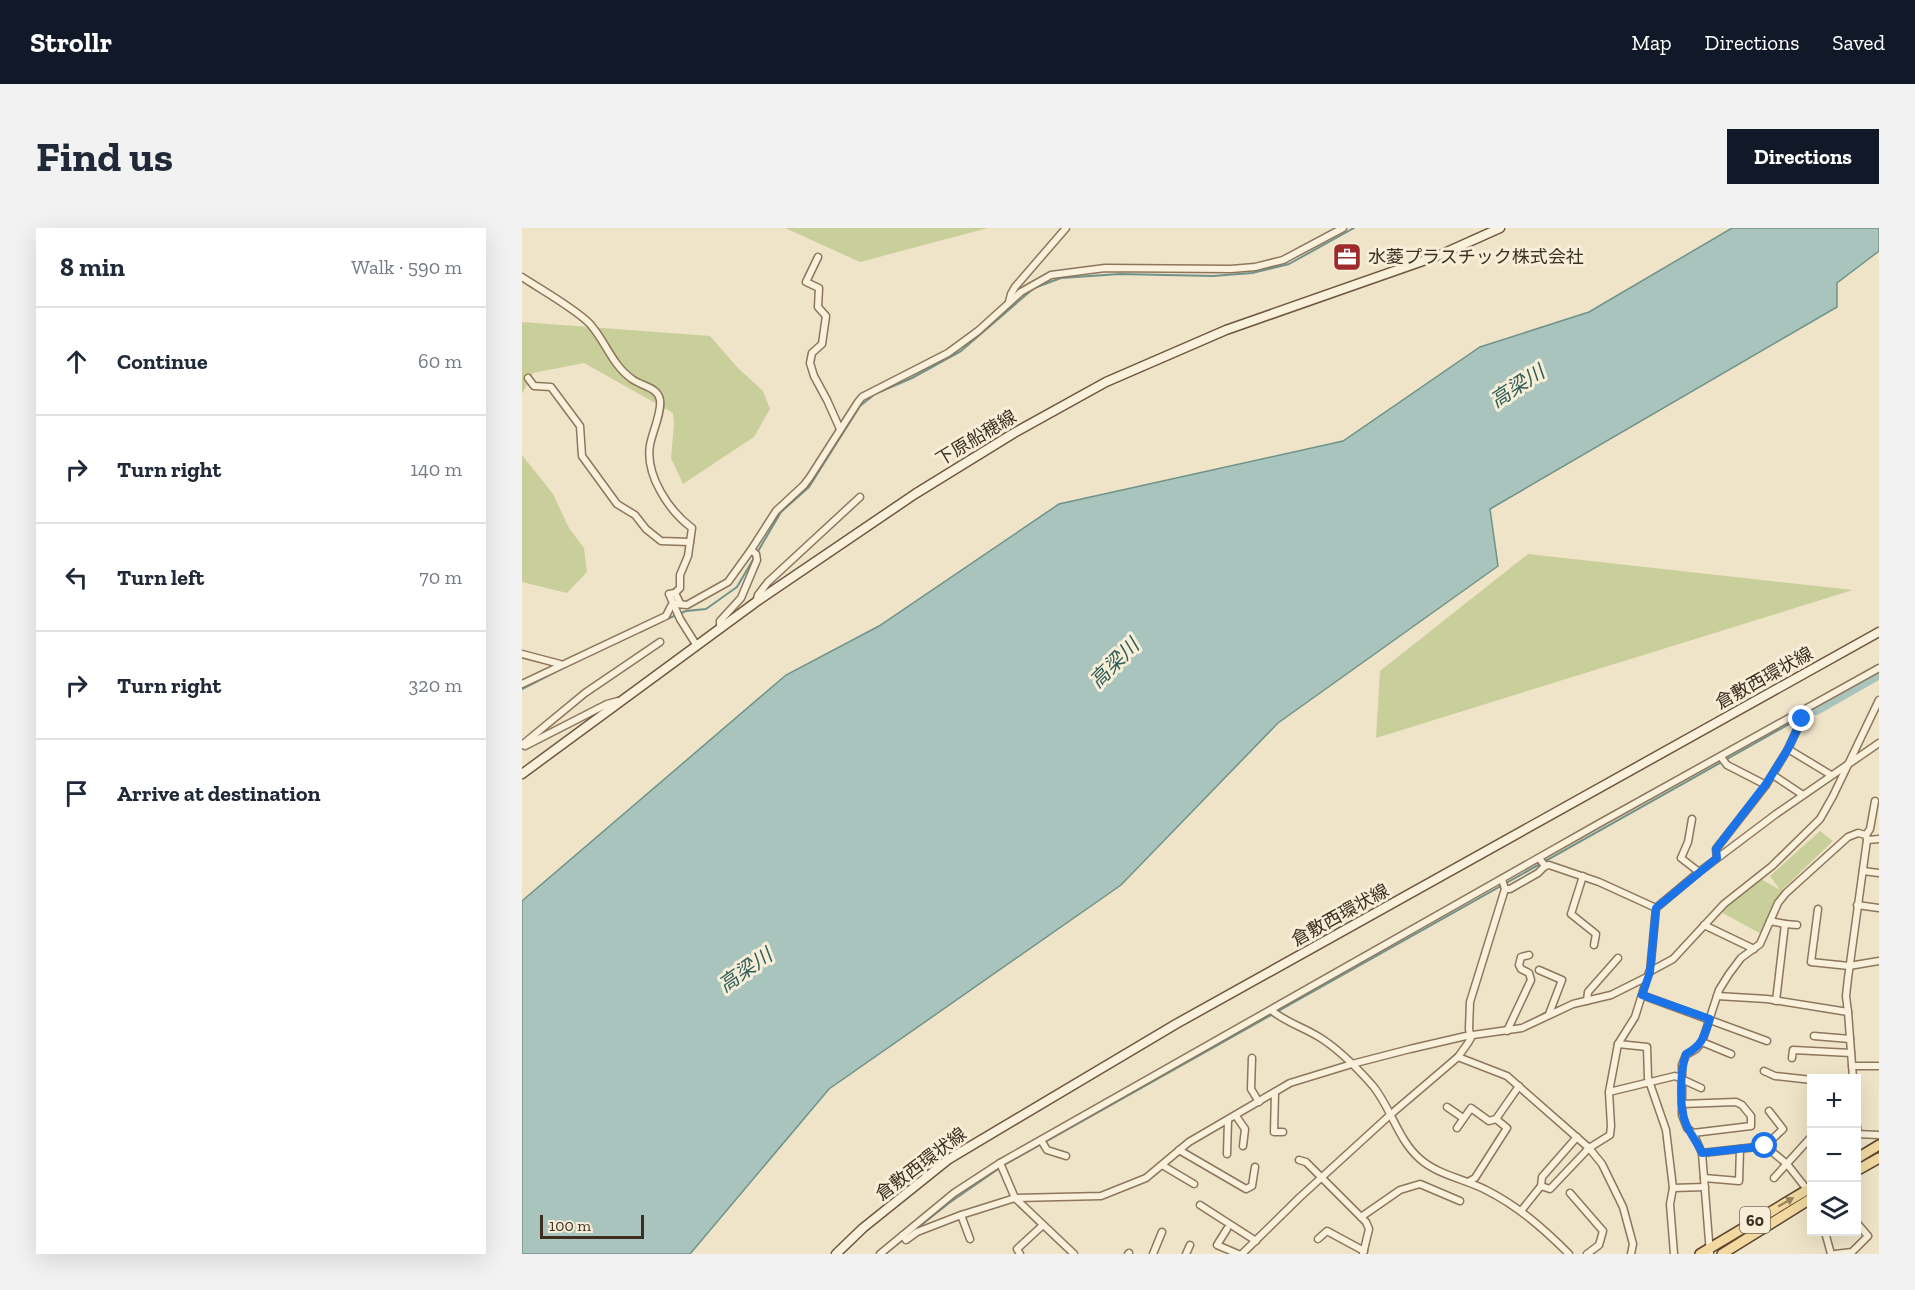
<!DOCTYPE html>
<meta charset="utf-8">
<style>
:root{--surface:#fff;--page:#f2f2f3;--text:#1f2937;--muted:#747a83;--line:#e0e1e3;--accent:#111827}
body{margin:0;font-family:"Zilla Slab","Noto Sans JP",serif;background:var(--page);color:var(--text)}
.controls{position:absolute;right:18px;bottom:18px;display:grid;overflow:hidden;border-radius:0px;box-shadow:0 6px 24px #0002}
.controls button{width:54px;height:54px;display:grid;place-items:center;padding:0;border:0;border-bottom:2px solid var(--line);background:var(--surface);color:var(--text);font:30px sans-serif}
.scale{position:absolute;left:18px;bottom:15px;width:104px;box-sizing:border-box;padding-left:6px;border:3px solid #3d2e20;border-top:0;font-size:16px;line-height:21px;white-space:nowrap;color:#3d2e20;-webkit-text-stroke:4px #f7eed8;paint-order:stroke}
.stop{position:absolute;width:18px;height:18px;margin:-14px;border:4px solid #1a73e8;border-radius:50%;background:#fff}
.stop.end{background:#1a73e8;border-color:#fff;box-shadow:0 2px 6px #0008}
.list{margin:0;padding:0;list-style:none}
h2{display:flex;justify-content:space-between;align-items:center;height:78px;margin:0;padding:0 24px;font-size:26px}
h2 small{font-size:20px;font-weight:400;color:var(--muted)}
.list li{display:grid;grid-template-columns:39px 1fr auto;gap:18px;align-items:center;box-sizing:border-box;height:108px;padding:0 24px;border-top:2px solid var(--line)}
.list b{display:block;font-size:22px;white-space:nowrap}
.list em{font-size:20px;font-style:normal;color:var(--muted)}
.icon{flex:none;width:33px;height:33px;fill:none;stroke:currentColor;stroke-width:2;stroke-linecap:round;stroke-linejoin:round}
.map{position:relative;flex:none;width:1357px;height:1026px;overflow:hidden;border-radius:0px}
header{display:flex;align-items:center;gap:36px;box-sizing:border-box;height:84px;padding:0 30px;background:var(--accent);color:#fff}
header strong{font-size:28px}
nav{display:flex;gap:33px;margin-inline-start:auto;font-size:21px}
.intro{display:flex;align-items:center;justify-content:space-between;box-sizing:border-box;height:144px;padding:0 36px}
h1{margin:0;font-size:42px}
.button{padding:15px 27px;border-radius:0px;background:var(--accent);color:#fff;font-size:21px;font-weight:700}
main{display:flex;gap:36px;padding:0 36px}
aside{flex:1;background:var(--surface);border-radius:0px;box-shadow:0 6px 24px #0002}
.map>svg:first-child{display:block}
.green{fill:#c9cf9b}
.water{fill:#a9c4bc;stroke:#6f938a;stroke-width:1.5}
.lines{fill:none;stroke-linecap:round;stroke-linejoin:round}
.stream{stroke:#6f938a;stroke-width:2}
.river{stroke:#a9c4bc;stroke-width:12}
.minor-casing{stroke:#8d765c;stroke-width:9}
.secondary-casing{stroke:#6f573f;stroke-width:11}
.primary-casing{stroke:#5b4430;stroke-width:12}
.minor{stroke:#faf1dc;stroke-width:6}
.secondary{stroke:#faf1dc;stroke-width:8}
.primary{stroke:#f3d9a0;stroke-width:9}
.oneway{fill:#988460}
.route{stroke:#1a73e8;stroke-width:8}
.labels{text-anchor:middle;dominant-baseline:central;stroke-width:6;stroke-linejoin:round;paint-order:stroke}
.shield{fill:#f7eed8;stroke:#756857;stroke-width:1.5}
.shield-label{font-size:16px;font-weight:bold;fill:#3d2e20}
.poi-label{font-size:18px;fill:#3d2e20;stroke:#f7eed8;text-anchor:start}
.street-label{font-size:18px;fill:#3d2e20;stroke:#f7eed8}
.water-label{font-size:20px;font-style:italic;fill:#2f5d5a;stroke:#f7eed8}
</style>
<header>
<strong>Strollr</strong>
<nav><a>Map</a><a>Directions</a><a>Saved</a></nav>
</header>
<div class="intro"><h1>Find us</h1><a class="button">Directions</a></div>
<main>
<aside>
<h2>8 min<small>Walk · 590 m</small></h2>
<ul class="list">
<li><svg class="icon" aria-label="ahead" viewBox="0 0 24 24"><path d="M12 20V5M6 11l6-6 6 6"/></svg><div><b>Continue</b></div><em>60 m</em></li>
<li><svg class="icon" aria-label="right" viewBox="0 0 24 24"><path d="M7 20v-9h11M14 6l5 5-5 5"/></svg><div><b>Turn right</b></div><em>140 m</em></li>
<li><svg class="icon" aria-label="left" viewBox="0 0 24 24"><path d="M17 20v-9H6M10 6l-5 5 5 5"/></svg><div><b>Turn left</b></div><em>70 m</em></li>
<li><svg class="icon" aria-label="right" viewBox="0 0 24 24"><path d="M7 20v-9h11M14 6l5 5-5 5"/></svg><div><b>Turn right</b></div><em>320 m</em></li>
<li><svg class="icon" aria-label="arrive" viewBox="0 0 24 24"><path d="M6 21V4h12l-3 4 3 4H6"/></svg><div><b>Arrive at destination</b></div></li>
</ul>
</aside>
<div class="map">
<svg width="1357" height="1026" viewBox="0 0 1357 1026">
<rect width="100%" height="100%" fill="#f0e4c8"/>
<g class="green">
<path d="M263,0H466L338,34Z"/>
<path d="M0,94L188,108L216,140L241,163L248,181L232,209L161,256L149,230L152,196L151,185L62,135L11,145L0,166Z"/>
<path d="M0,227L31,266L47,300L62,320L65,344L45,365L0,354Z"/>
<path d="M1006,326L1331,362L854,510L858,443Z"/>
<path d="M1298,603L1311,613L1260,662L1265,666L1241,707L1199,684L1239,651L1258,662L1248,648Z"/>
</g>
<path class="water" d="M1210,0H1357V23L1315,55V79L968,281L976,338L756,495L599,657L307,861L168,1026H0V673L264,447L357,398L537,276L821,213L958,119L1067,84Z"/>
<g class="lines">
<g class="stream">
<path d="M145,391L164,383L184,381L215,359L259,284L287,259L338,178L353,166L390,150L439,123L512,60L539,50L598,46L691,48L730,45L767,36L832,0"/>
<path d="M118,404L140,393"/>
<path d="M0,461L45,438"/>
<path d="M1349,608H1357"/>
<path d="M1268,666L1280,654"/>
<path d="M1132,744L1148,736"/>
<path d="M1113,752L1123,746"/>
<path d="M1031,781L1063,770"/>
<path d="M1010,792L1026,783"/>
<path d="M917,842L937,823"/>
<path d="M393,1002L427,975L482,937L1294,481"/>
<path d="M363,1026L382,1011"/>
</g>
<path class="river" d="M1294,481L1357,445"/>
<g class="minor-casing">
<g id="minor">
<path d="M296,29L284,54L297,60L296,79L304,88L300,116L290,125L288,135L292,148L305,172L318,201"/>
<path d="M0,49C18,61 54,81 68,96C84,114 90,137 110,151C119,158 136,159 138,172C140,184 130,205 128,217C123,247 147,283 170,300L166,328L158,347V360L153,365L158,375"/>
<path d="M487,74L489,66L493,59L544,0"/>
<path d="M6,150L12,158L29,159L58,198L60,228L95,276L113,287L124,301L139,313L168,314"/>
<path d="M153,365L147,366L158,391L175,418"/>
<path d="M234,374L236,367L246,354L338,269"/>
<path d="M154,376L165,377L206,354L229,322L254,283L282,257L288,249L336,174L340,169L426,125L456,103L499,64L529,47L583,40L709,41L733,39L761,32L821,0"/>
<path d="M198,401V393L219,370L235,332L234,326L229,322"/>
<path d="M0,426L38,436"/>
<path d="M0,456L144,388L149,378"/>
<path d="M0,517L63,465L138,414"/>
<path d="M3,518L85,476L96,473"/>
<path d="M1266,521L1309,547"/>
<path d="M1199,529L1205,537L1244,557"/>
<path d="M1251,547L1281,567"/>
<path d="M1170,591L1166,614L1159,630L1177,644L1254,586L1357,515"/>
<path d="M1344,607L1348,601L1353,573"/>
<path d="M1017,630L1023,638L1027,637L1077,654L1134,680"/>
<path d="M1195,630L1194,621L1244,557L1266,521L1280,491L1278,486"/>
<path d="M1341,643L1357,645"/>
<path d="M1061,648L1049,686L1074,706L1072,717"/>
<path d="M983,661H988L1016,645L1023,638"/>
<path d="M1335,677L1357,680"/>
<path d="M1296,681L1289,734L1327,738L1357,733"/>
<path d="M1248,693L1263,696L1254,773"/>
<path d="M1263,696L1275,697"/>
<path d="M1182,697L1232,721"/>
<path d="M1017,742L1040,752L1027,786"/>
<path d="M1128,744L1134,680L1177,644"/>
<path d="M1120,767L1245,813"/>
<path d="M1195,768L1245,771L1326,784L1331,850"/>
<path d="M1065,773L1066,764L1096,730"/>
<path d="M749,782C763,794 781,799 797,809C815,820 837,842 851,858C869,880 876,912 898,931C916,947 943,951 964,962C996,978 1022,1001 1047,1026"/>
<path d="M1326,784L1324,768L1326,750L1345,612"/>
<path d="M985,803L1009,752L1007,745L999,741L997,737L999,729L1007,727"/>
<path d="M1292,808L1328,811"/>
<path d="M1180,814L1209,826"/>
<path d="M1096,816L1125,819L1126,850L1144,902L1151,960L1148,976L1152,1026"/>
<path d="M936,829L985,848L1067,920L1080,936L1101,979L1111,1016L1109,1026"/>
<path d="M730,830L729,861L737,874"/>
<path d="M1270,830L1271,822L1329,825"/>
<path d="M1330,838H1357"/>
<path d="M1242,843L1253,848L1290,852"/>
<path d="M753,864L752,904H761"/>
<path d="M1087,864L1153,848L1179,860"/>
<path d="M1160,876L1214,874L1220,877L1229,888V898L1171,905"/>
<path d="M925,879L941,890"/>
<path d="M714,888L723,901L721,918"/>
<path d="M1334,892L1336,906"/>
<path d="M935,900L949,880L967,893L974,891"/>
<path d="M1334,906L1357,907"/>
<path d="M519,912L525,922L544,928"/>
<path d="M1243,918L1265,936L1287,964"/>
<path d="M657,922L724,961L730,958L733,939"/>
<path d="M1180,925L1243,918L1261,901L1247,883"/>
<path d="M705,926L706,892"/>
<path d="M777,932L784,934L844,994L847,1001L841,1026"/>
<path d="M478,935L493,970L552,1026"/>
<path d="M640,937L672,956"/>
<path d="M1182,950L1217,953L1218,921"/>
<path d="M1252,950L1290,908"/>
<path d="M946,954L953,950L985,900L974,891L997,858"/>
<path d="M1019,958L1028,961L1067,920L1088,907L1089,898L1087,864L1096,816L1113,789L1127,744L1151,731L1202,676L1250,638L1298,591L1311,568L1357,472"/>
<path d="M1151,960L1183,959"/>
<path d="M1048,965L1081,1003L1077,1017L1065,1026"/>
<path d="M678,977L734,1013"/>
<path d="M999,983L1019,958L1020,949L1055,909"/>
<path d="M439,987L448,1011"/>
<path d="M839,989L878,962L898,956L938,973"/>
<path d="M705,1001L695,1017L716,1026"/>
<path d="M1303,1004L1309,1026"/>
<path d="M381,1007L384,1012L395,1004L439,987L493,970L579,968L624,950L667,914L768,855L830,836L888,821L944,808L1000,800L1051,776L1089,767L1125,749"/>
<path d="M796,1011L805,1003L842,1023"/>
<path d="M358,1026L432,965L478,935L1078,595L1357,440"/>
<path d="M498,1026L495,1021L521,997"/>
<path d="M606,1026L607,1025"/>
<path d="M631,1026L640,1004"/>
<path d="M664,1026L668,1017"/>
<path d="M720,1026L777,970L868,887L936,829L946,815L949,810L947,801L948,774L983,661L980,651"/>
<path d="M1188,1026L1180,925L1171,905L1165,900L1160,887V837L1164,827L1174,821L1180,814L1197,762L1207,746L1219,730L1238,716L1256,675L1264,665L1326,609L1336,605L1344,607L1345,612L1357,611"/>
<path d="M1313,1026L1330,1024L1346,1008L1334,994"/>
</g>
</g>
<g class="secondary-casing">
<g id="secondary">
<path d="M0,546L234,374L393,266L492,205L584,154L704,102L918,27L978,0"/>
<path d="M314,1026L341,1000L427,931L654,796L1357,404"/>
</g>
</g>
<g class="primary-casing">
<g id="primary">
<path d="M1334,931L1357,917"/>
<path d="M1334,943L1357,930"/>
<path d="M1178,1026L1290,959"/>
<path d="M1200,1026L1290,970"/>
</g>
</g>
<use href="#minor" class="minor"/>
<use href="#secondary" class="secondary"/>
<use href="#primary" class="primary"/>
</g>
<defs><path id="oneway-solid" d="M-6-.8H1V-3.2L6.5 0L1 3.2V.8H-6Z" transform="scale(1.5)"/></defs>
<use class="oneway" href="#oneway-solid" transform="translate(1264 974) rotate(-30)"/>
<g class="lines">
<path class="route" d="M1243,918L1180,925C1176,915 1168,906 1164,896C1157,880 1158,843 1164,826C1181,817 1182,808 1188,791L1120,767L1128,744L1134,680L1195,630L1194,621L1244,556L1266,521L1280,491"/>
</g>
<defs>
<g id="office-square" transform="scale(1.5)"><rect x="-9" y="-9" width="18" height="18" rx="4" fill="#9e2a2b" stroke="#f7eed8"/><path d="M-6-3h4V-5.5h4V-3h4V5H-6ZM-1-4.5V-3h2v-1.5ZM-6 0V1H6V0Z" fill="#fff"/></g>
</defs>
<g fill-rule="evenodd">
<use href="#office-square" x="825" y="29"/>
</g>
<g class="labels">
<rect class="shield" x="1218" y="979" width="30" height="26" rx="4.5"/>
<g class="shield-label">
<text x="1233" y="992">60</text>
</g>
<g class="poi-label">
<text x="846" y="29">水菱プラスチック株式会社</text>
</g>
<g class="street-label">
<text transform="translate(454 210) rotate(-31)">下原船穂線</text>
<text transform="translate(1242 450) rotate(-29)">倉敷西環状線</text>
<text transform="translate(818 687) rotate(-29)">倉敷西環状線</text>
<text transform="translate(399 936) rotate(-37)">倉敷西環状線</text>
</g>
<g class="water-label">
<text transform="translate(995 158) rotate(-33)">高梁川</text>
<text transform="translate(592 435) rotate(-45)">高梁川</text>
<text transform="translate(223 742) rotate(-35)">高梁川</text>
</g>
</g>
</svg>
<div class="controls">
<button>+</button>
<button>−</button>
<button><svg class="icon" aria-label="layers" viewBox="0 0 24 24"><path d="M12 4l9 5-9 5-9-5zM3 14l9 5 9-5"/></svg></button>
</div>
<div class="scale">100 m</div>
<div class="stop" style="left:1243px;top:918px"></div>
<div class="stop end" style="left:1280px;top:491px"></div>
</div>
</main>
